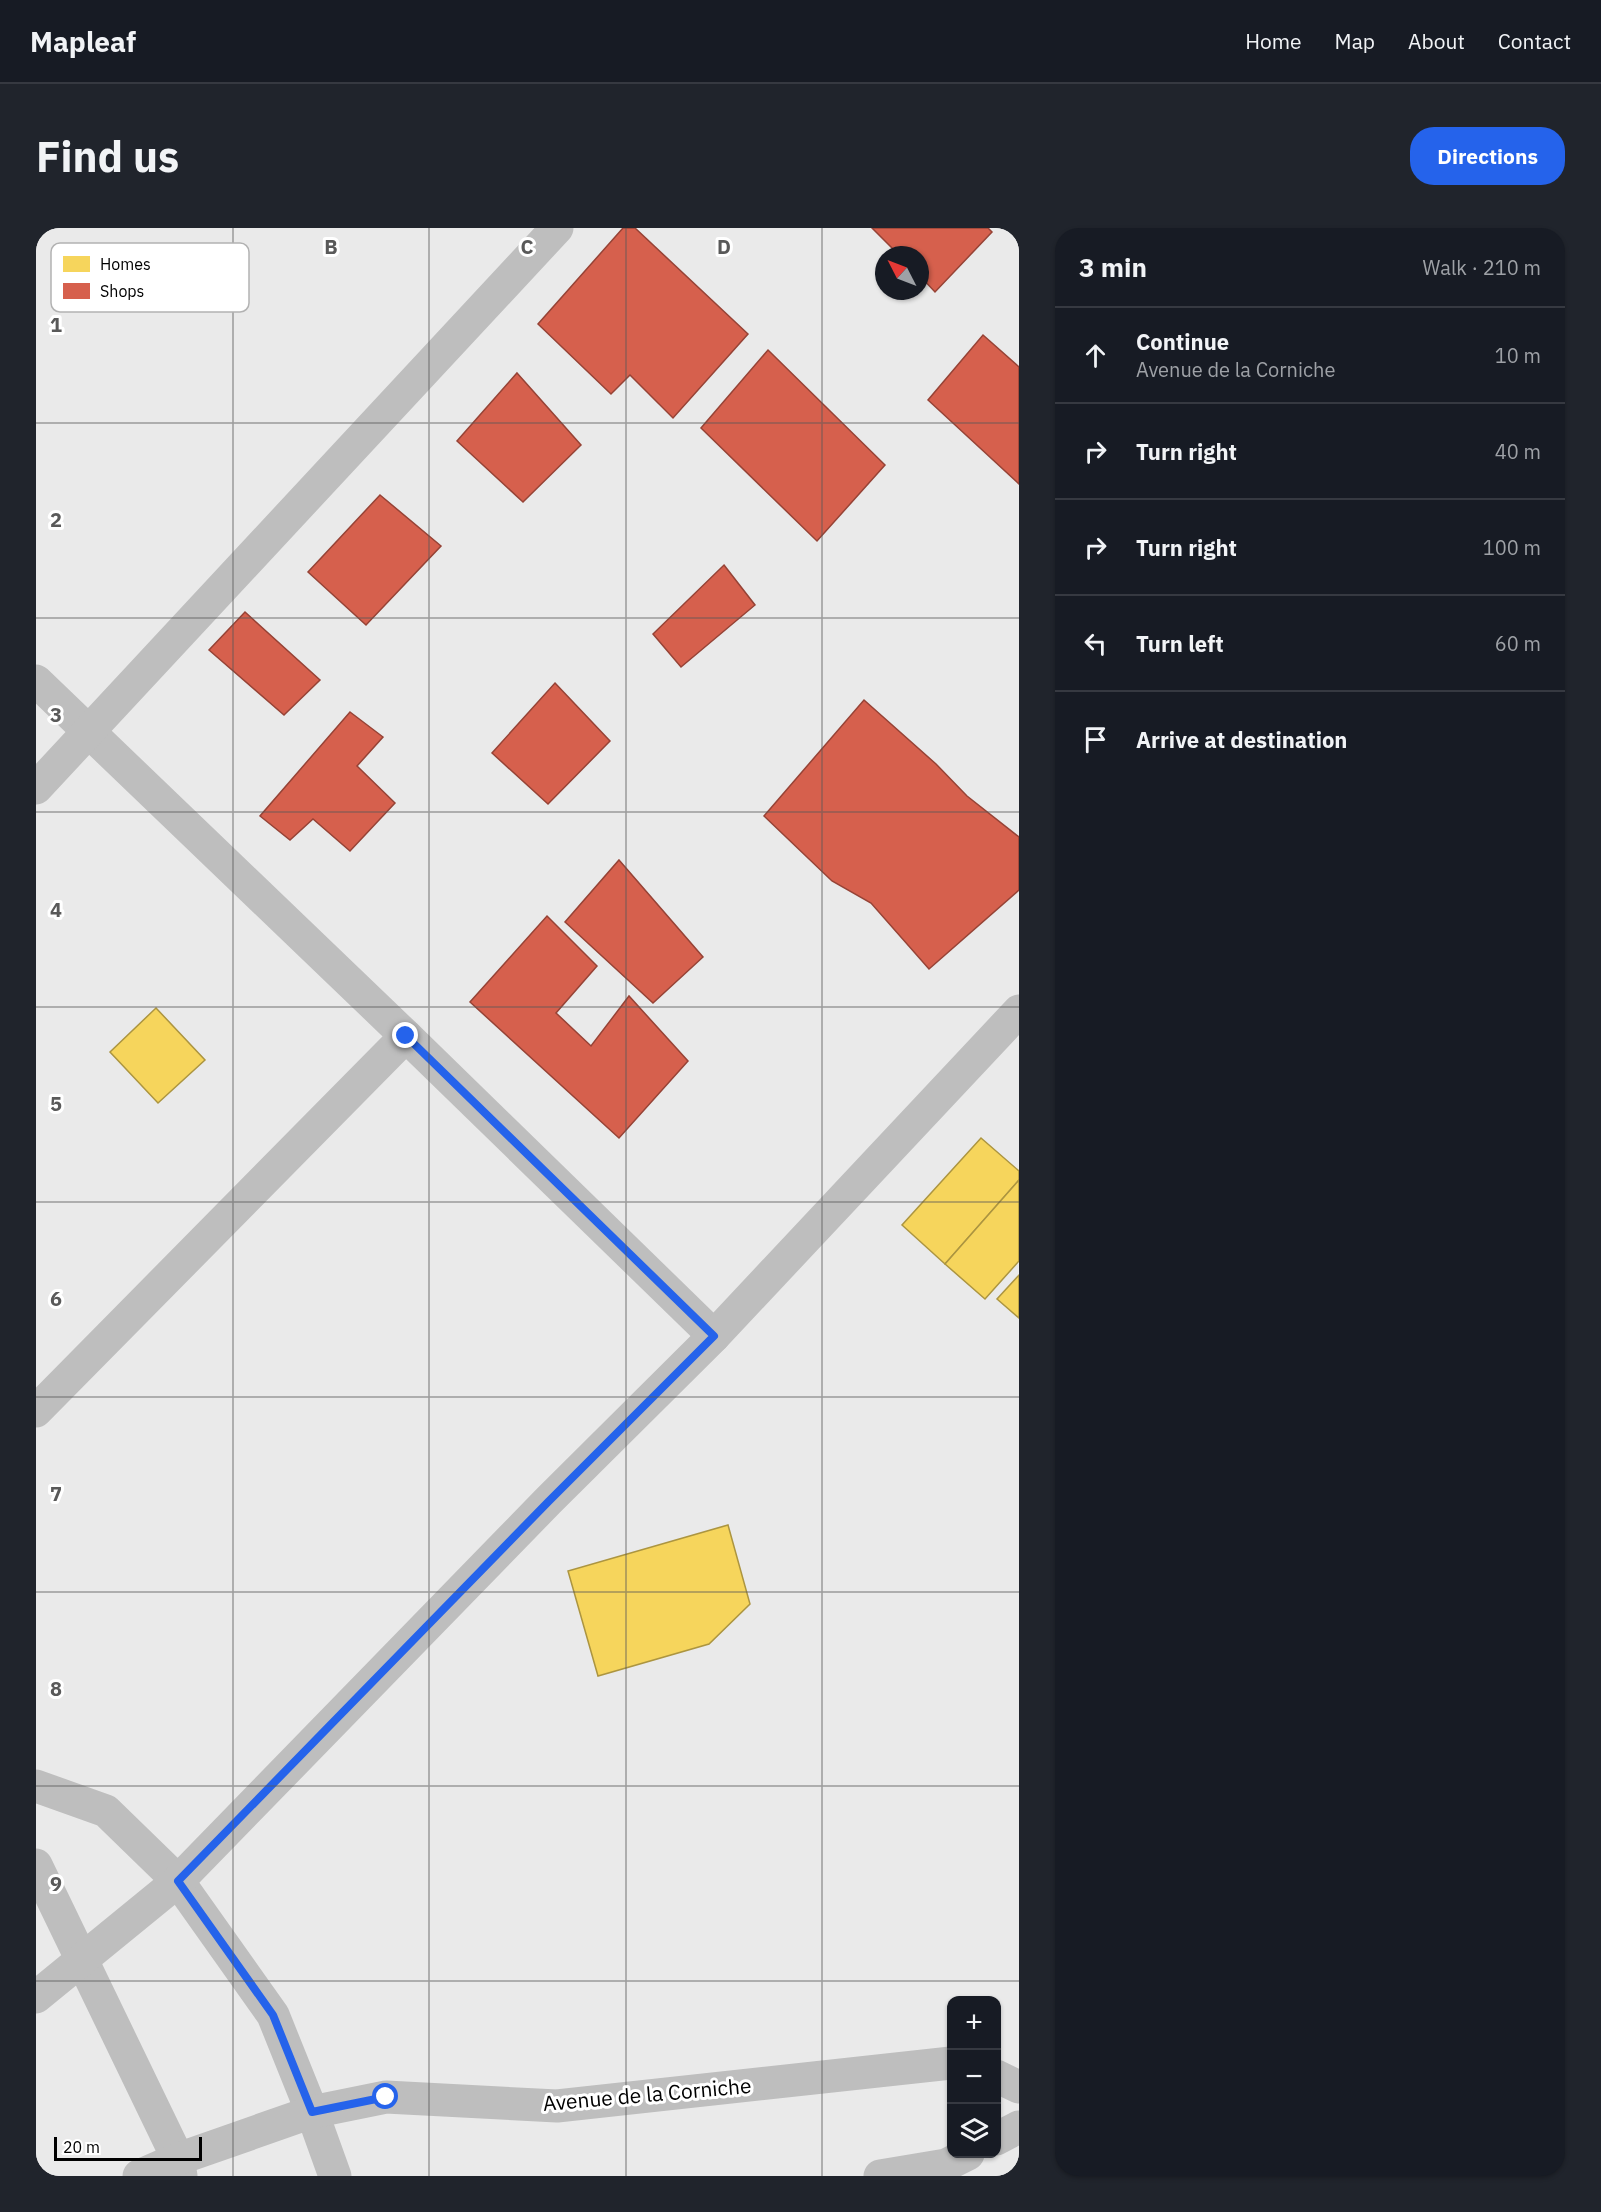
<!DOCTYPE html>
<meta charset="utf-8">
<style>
:root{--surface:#171b24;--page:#20242c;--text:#f1f3f6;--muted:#9ea1a6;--line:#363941;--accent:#2563eb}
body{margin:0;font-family:"IBM Plex Sans",sans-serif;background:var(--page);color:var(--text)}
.controls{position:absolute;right:18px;bottom:18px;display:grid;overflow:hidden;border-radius:12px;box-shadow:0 2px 4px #0004}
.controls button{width:54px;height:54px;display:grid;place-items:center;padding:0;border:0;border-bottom:2px solid var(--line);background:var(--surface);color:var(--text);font:30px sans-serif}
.compass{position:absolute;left:839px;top:18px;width:54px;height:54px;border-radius:50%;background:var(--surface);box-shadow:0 2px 4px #0004;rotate:312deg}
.scale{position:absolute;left:18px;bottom:15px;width:148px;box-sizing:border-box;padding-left:6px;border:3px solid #000;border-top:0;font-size:16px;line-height:21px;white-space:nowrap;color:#000;-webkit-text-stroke:4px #fff;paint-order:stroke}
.stop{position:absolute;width:18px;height:18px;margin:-14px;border:4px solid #2563eb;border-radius:50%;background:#fff}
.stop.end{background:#2563eb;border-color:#fff;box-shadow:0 2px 6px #0008}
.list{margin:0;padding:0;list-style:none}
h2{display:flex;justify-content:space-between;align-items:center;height:78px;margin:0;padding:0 24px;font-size:26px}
h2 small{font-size:20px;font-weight:400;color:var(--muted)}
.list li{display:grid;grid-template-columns:39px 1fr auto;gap:18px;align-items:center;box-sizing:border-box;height:96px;padding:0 24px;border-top:2px solid var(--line)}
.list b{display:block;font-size:22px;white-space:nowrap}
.list p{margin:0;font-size:20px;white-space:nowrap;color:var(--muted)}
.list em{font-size:20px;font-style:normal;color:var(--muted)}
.icon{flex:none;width:33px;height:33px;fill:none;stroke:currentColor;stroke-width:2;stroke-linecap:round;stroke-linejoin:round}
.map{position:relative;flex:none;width:983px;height:1948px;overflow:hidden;border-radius:24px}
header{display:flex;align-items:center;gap:36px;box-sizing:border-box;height:84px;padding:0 30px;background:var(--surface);border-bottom:2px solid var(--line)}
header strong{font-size:28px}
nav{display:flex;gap:33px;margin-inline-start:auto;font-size:21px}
.intro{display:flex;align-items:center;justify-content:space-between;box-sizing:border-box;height:144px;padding:0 36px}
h1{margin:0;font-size:42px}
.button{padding:15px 27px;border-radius:24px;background:var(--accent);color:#fff;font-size:21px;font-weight:700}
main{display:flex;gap:36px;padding:0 36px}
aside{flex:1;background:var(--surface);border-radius:24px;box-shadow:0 2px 4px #0004}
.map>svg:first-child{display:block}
.green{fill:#eaeaea;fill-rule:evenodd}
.homes{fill:#f6d55c;stroke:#ac9540;stroke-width:1.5}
.shops{fill:#d6604d;stroke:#964336;stroke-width:1.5}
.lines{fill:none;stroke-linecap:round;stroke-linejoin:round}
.minor{stroke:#bebebe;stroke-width:33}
.tertiary{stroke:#bebebe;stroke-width:33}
.route{stroke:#2563eb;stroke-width:8}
.grid{fill:none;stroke:#595959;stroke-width:1.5;stroke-opacity:0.55}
.labels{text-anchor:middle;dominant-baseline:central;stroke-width:6;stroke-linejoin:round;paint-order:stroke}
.street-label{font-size:21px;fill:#000;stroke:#fff}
.key{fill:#fff;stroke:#b2b2b2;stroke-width:1.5}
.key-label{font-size:16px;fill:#000}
.grid-label{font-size:20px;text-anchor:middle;font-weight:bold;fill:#595959;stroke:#fff;stroke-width:6;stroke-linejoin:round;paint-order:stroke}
</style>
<header>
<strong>Mapleaf</strong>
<nav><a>Home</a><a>Map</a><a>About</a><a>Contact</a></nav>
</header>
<div class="intro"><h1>Find us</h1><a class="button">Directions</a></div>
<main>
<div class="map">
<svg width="983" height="1948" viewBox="0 0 983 1948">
<rect width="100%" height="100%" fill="#fff"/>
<path class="green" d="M0,0H983V1948H0ZM848,27H884V63H848ZM915,1772H960V1926H915Z"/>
<g class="homes">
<path d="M120,780L169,832L122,875L74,824Z"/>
<path d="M945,910L983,943V952L909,1036L866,997Z"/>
<path d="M983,952V1033L949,1071L909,1036Z"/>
<path d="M983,1047V1090L961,1071Z"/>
<path d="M692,1297L714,1376L673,1416L562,1448L532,1343Z"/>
</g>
<g class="shops">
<path d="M587,0H599L712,106L637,190L594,147L575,166L502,96Z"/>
<path d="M836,0H952L956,4L899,64L884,48V27H863Z"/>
<path d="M947,107L983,139V256L892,172Z"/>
<path d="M732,122L849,237L781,313L665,200Z"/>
<path d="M481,145L545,217L487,274L421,213Z"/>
<path d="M344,267L405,318L330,397L272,344Z"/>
<path d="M688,337L719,377L645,439L617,406Z"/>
<path d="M209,384L284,452L248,487L173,422Z"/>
<path d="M519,455L574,513L512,576L456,525Z"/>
<path d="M828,472L900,536L931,568L983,609V662L893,741L835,675L796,653L728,588Z"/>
<path d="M314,484L347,509L321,538L359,575L314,623L277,591L254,612L224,588Z"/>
<path d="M583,632L667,729L617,775L529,694Z"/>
<path d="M511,688L561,738L520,785L555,818L593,768L652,833L583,910L434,774Z"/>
</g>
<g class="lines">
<g class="minor">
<path d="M0,453L370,808L678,1108"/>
<path d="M0,560L521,0"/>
<path d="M0,1183L370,808"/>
<path d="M0,1558L70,1583L142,1653L237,1787L276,1884L299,1948"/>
<path d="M0,1637L142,1931L145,1948"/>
<path d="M0,1769L142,1653L512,1273L678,1108L983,783"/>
</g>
<g class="tertiary">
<path d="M960,1848L983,1859"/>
<path d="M960,1911L983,1899"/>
<path d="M103,1948L142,1931L276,1884L350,1869L521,1878L915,1835"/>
<path d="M844,1948L910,1937L932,1926"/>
</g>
</g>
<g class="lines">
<path class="route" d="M350,1869L276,1884L237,1787L142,1653L513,1273L678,1108L370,808"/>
</g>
<path class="grid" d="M197,0V1948M393,0V1948M590,0V1948M786,0V1948M0,195H983M0,390H983M0,584H983M0,779H983M0,974H983M0,1169H983M0,1364H983M0,1558H983M0,1753H983"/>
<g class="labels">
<g class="street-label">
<text transform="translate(611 1866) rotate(-5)">Avenue de la Corniche</text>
</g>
</g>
<rect x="15" y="15" width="198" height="69" rx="9" class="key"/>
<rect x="27" y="28" width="27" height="16" fill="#f6d55c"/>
<rect x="27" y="55" width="27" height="16" fill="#d6604d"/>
<g class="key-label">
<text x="64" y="42">Homes</text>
<text x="64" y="69">Shops</text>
</g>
<g class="grid-label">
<text x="295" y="26">B</text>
<text x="491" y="26">C</text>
<text x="688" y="26">D</text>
<text x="20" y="104">1</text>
<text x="20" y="299">2</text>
<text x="20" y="494">3</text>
<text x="20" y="689">4</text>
<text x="20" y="883">5</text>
<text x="20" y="1078">6</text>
<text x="20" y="1273">7</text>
<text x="20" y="1468">8</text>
<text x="20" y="1663">9</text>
</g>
</svg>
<div class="controls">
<button>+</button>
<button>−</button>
<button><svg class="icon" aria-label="layers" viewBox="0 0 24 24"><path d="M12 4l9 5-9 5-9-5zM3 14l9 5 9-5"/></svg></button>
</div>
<svg class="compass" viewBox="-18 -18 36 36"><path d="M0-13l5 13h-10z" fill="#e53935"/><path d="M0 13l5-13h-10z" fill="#9ea1a6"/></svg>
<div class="scale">20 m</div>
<div class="stop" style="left:350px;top:1869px"></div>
<div class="stop end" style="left:370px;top:808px"></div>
</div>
<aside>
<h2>3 min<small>Walk · 210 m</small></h2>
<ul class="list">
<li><svg class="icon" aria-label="ahead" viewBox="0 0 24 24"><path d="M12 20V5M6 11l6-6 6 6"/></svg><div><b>Continue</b><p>Avenue de la Corniche</p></div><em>10 m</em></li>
<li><svg class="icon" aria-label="right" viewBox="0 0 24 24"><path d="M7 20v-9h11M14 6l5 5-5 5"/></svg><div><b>Turn right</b></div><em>40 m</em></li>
<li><svg class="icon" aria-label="right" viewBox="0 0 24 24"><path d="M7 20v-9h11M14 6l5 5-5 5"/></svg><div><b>Turn right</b></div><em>100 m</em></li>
<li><svg class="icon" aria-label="left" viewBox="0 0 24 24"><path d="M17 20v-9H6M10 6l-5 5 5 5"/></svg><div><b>Turn left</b></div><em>60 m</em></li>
<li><svg class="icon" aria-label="arrive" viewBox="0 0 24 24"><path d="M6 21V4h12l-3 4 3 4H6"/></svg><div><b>Arrive at destination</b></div></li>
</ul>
</aside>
</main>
